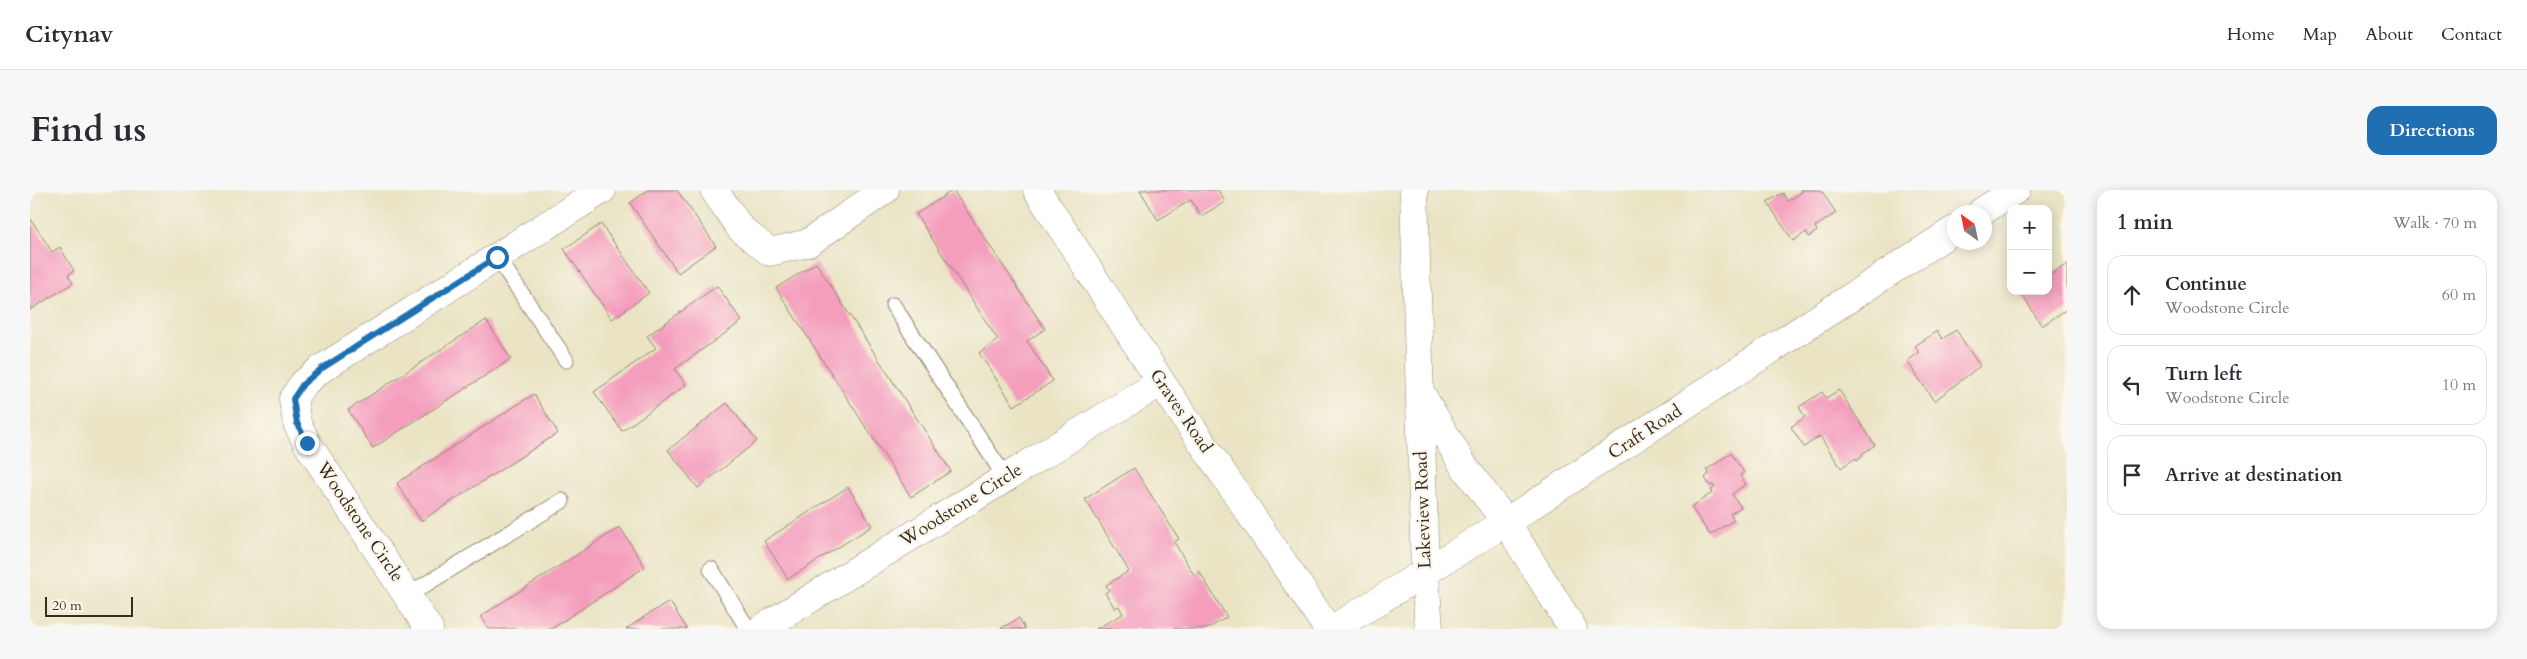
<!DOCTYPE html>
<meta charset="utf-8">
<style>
:root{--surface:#fff;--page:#f7f7f7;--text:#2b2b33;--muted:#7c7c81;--line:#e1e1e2;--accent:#1f6fb2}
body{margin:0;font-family:Cardo,serif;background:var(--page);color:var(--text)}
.controls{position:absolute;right:15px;top:15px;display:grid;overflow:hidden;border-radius:10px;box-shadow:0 2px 12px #0003}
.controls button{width:45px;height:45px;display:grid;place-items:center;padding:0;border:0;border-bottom:1px solid var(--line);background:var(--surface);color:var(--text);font:25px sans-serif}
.compass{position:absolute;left:1917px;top:15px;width:45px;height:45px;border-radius:50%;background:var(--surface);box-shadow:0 2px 12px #0003;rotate:327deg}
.scale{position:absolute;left:15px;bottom:12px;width:88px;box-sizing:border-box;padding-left:5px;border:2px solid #3b2a1e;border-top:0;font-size:14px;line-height:18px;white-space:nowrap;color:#3b2a1e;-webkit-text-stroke:4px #fbf7ec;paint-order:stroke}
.stop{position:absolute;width:15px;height:15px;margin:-11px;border:4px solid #1f6fb2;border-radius:50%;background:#fff}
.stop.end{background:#1f6fb2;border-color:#fff;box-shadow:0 1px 5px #0008}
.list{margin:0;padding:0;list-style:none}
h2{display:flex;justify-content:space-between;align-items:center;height:65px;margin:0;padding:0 20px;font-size:21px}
h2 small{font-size:16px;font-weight:400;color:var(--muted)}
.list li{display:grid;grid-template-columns:32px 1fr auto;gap:15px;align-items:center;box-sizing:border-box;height:80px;margin:0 10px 10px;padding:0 10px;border:1px solid var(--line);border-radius:15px}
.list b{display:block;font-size:19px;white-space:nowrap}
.list p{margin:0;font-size:16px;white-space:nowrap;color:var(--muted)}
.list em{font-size:16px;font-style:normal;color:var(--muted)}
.icon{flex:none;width:28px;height:28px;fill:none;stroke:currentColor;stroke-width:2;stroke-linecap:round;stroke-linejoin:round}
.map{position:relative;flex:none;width:2037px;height:439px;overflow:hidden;border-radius:15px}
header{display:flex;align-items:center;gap:30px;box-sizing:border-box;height:70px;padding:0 25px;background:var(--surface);border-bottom:1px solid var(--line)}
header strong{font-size:24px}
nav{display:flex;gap:28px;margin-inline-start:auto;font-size:18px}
.intro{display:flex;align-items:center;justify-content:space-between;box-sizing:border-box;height:120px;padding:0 30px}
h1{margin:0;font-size:35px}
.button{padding:12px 22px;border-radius:15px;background:var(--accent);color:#fff;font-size:18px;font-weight:700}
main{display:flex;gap:30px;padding:0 30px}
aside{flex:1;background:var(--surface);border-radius:15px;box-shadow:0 2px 12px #0003}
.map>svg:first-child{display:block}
.building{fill:#f49dbd}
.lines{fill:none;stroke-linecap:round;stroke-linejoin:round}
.service-casing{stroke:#928772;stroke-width:17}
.minor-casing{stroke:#928772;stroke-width:29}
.tertiary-casing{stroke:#928772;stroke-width:29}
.service{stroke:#fff;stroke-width:15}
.minor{stroke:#fff;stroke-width:28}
.tertiary{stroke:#fff;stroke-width:28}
.route{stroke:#1f6fb2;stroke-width:6}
.labels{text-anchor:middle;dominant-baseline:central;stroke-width:4.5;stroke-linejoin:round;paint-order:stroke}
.street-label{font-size:18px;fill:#3b2a1e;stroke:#fbf7ec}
</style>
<header>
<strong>Citynav</strong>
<nav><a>Home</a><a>Map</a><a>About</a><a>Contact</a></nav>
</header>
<div class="intro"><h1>Find us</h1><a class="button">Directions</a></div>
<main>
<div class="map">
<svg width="2037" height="439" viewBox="0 0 2037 439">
<rect width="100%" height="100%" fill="#fbf7ec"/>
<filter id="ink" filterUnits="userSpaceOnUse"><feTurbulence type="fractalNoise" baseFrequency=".02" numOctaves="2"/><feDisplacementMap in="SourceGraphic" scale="10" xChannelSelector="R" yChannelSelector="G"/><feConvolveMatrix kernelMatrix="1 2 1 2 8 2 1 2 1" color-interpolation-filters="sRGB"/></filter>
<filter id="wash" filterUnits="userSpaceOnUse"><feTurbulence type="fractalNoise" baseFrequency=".0096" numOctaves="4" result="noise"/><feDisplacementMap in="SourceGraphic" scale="20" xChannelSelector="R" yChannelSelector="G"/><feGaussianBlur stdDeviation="1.12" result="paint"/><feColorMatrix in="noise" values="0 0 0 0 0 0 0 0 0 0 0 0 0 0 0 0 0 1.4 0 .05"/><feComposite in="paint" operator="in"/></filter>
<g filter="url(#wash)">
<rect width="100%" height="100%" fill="#eae4c5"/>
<g id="blocks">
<g class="building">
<path d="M618,0H647L686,56L648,83L600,13Z"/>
<path d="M923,0L1015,139L997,151L1023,191L984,216L949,163L968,150L886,24Z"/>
<path d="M1110,0H1188L1195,12L1171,26L1161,10L1128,30Z"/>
<path d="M1771,0H1791L1806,23L1785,37L1787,41L1779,47L1776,42L1763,51L1737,12L1753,3L1758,11L1772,2Z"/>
<path d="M0,28L22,62L30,57L44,81L38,85L43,93L0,120Z"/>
<path d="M571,34L619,103L582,129L534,59Z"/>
<path d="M786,73L921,281L881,307L746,98Z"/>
<path d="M2037,74V119L2012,136L1991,103L2018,101V86Z"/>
<path d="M687,96L712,131L645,179L656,195L592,241L564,202L626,158L617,146Z"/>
<path d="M456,130L481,169L343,258L318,220Z"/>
<path d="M1926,140L1950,176L1904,211L1877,171L1889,163L1885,156L1907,141L1912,149Z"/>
<path d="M1809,200L1845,255L1832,264L1833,266L1827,271L1826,268L1811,278L1790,246L1774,257L1761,237L1775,227L1769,217L1792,202L1796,208Z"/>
<path d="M504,204L528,243L391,331L367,293Z"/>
<path d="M697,213L727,251L668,298L638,260Z"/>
<path d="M1701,263L1714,283L1710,285L1716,294L1702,304L1711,317L1700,324L1704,330L1680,345L1661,317L1682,303L1681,300L1685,297L1683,295L1680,296L1675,288L1679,284L1676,280Z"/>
<path d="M1104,278L1149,349L1144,352L1164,385L1169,381L1197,427L1177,439H1066L1093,424L1089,416L1085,418L1075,403L1079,400L1076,395L1099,381L1055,309Z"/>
<path d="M818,297L842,336L758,389L734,351Z"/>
<path d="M590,337L615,377L521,439H459L451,426Z"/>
<path d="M640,412L657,439H596L620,423Z"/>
<path d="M989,428L995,439H970Z"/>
</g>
</g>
</g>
<g filter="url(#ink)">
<use href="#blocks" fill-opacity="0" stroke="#928772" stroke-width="1"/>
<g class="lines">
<g class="service-casing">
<g id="service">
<path d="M467,67L536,170"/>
<path d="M863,115L975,287"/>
<path d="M681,379L718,439"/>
<path d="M378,405L532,311"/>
</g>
</g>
<g class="minor-casing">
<g id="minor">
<path d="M684,0L711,39L740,62L778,53L855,0"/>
<path d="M1476,332L1543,439"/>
<path d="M399,439L277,253L267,233L263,209L273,194L291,179L572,0"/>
<path d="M731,439L1131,192"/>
</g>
</g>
<g class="tertiary-casing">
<g id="tertiary">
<path d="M1007,0L1131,192L1298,439"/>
<path d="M1384,0L1395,384L1399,439"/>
<path d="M1951,22L1986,0"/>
<path d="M1390,202L1433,275L1476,332"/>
<path d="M1303,439L1476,332L1924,40"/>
</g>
</g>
<use href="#service" class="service"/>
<use href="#minor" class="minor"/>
<use href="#tertiary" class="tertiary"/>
</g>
</g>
<g class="lines" filter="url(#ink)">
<path class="route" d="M277,253L267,233L263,209L273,194L291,179L467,67"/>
</g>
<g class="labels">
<g class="street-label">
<text transform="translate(1151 221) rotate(56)">Graves Road</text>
<text transform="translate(1615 242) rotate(-33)">Craft Road</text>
<text transform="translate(931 315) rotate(-32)">Woodstone Circle</text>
<text transform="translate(1393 320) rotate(-92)">Lakeview Road</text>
<text transform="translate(330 332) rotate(56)">Woodstone Circle</text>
</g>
</g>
</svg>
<div class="controls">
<button>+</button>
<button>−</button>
</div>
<svg class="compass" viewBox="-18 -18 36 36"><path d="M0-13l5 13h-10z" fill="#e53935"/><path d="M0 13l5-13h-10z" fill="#7c7c81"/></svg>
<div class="scale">20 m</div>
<div class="stop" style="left:467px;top:67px"></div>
<div class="stop end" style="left:277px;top:253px"></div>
</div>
<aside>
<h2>1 min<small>Walk · 70 m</small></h2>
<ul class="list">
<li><svg class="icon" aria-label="ahead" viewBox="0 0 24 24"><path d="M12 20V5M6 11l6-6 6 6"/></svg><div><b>Continue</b><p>Woodstone Circle</p></div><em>60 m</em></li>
<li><svg class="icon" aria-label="left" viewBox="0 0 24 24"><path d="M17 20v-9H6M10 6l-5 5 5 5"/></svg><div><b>Turn left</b><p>Woodstone Circle</p></div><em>10 m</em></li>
<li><svg class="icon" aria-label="arrive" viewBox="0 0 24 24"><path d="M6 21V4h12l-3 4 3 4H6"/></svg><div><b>Arrive at destination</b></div></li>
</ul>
</aside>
</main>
